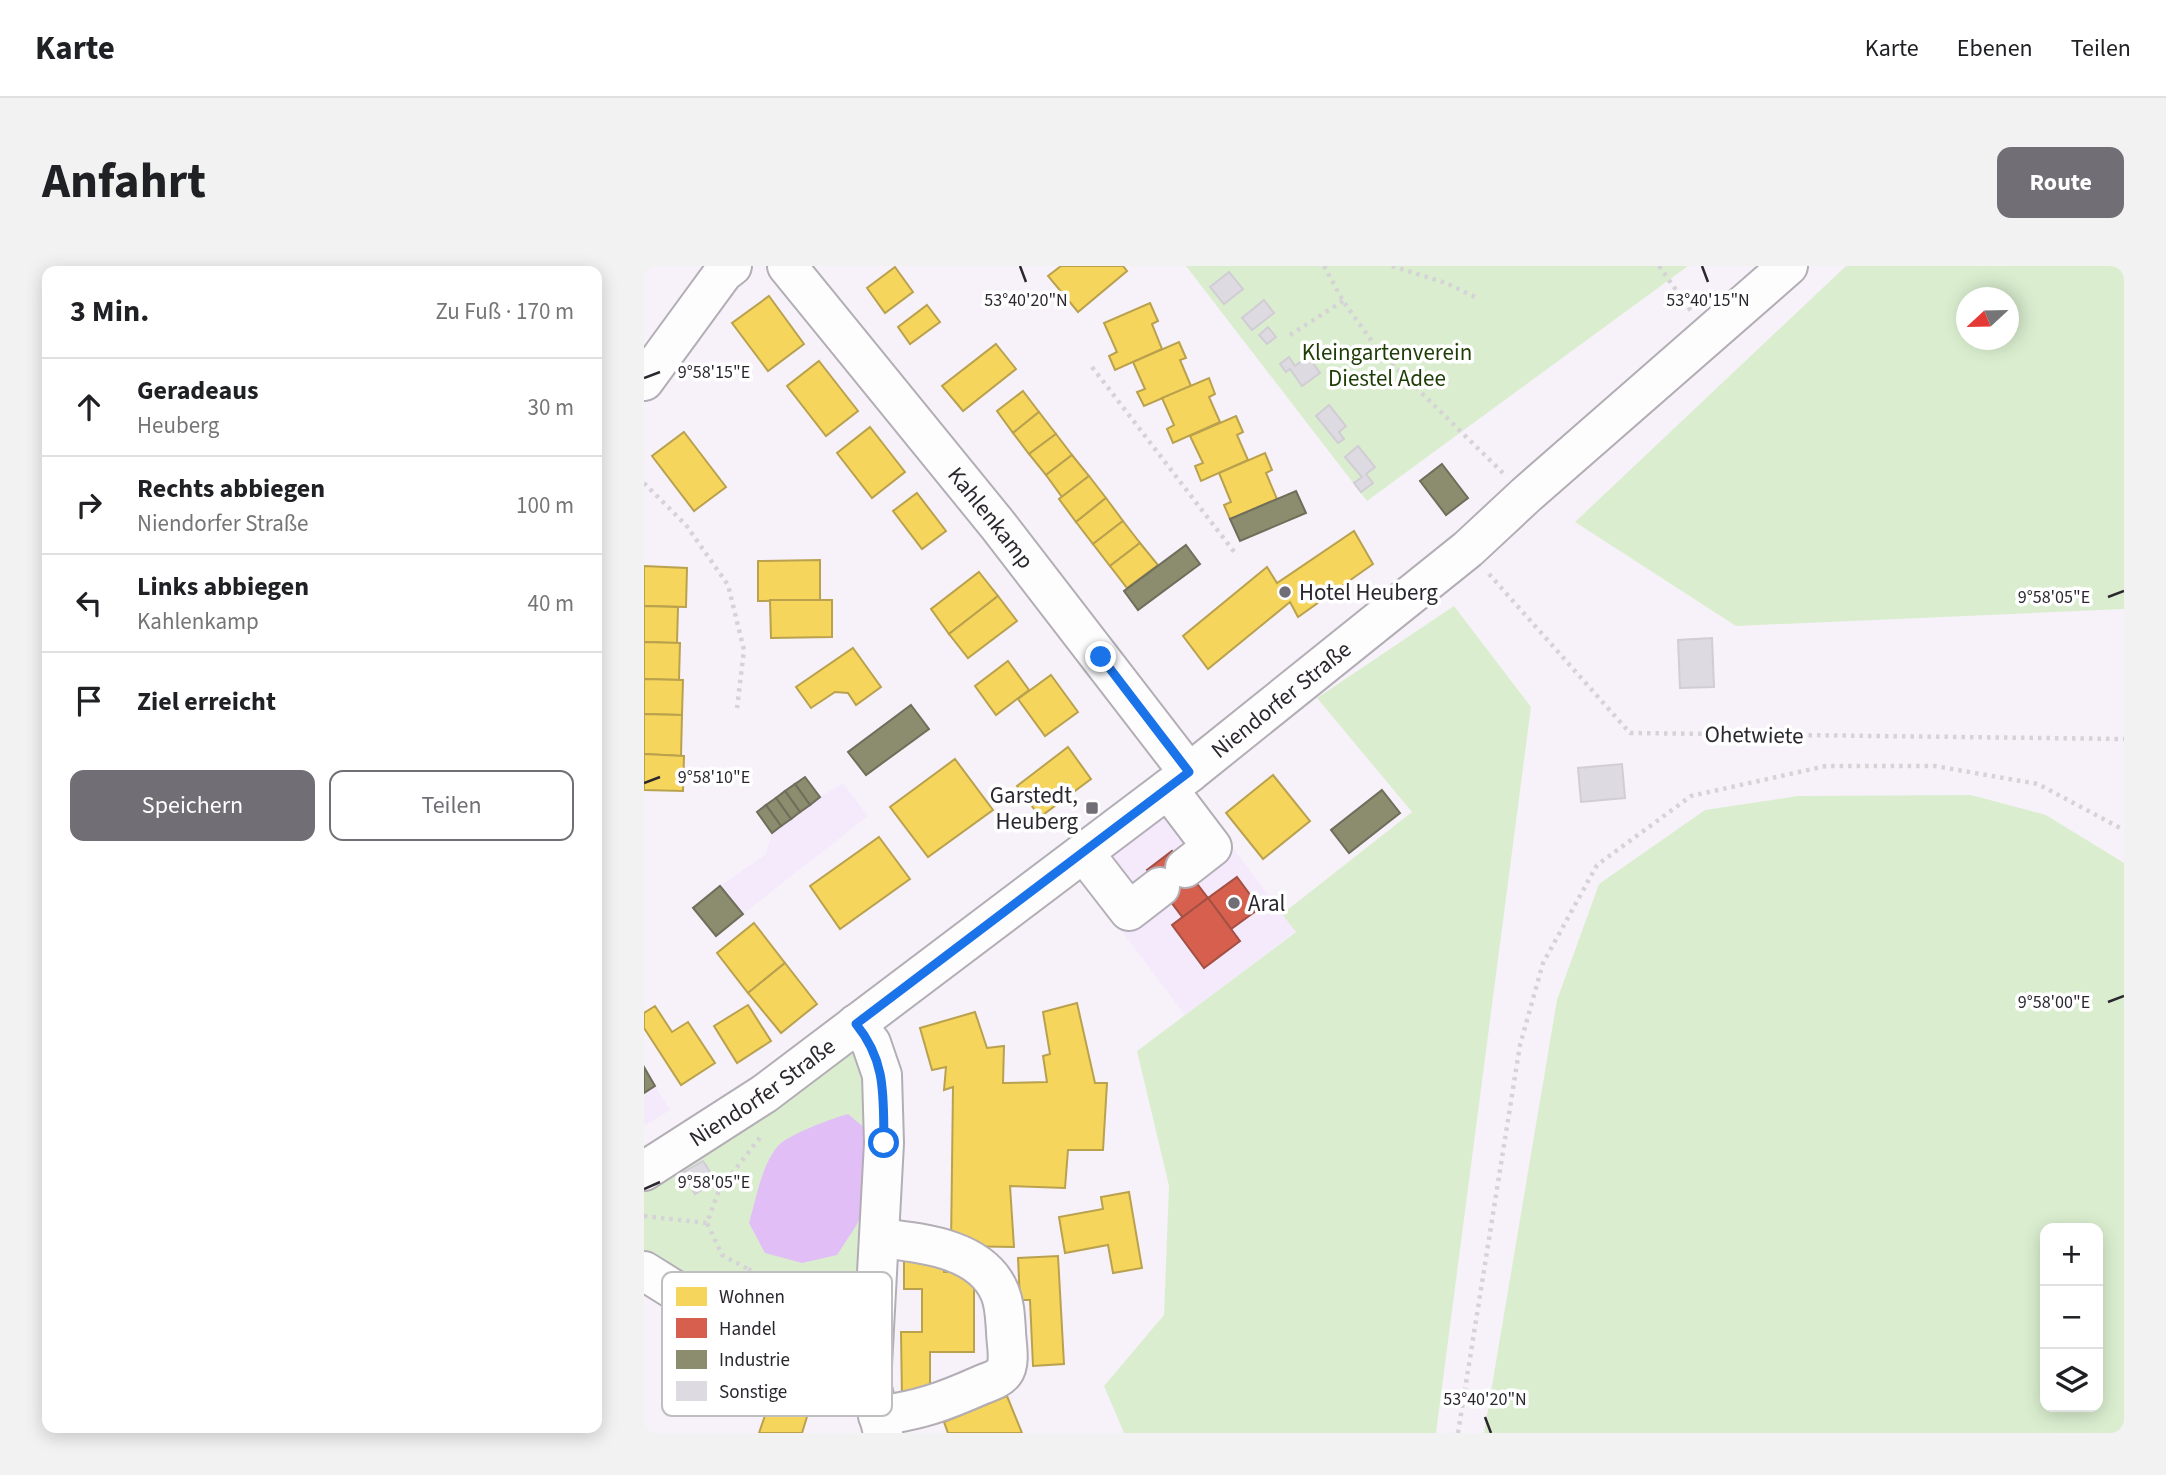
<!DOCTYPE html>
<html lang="de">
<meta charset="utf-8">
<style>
:root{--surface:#fff;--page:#f2f2f2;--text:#202124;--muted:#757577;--line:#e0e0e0;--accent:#726e75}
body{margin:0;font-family:"Source Sans 3",sans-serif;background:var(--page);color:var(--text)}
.controls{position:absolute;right:21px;bottom:21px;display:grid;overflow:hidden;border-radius:14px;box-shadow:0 4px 18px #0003}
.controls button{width:63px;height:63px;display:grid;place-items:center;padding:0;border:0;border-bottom:2px solid var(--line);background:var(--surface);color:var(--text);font:35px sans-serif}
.compass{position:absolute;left:1312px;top:21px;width:63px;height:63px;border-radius:50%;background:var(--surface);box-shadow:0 4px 18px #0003;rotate:248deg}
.stop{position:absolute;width:21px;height:21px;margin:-16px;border:5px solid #1a73e8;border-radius:50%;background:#fff}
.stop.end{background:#1a73e8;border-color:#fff;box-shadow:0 2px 7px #0008}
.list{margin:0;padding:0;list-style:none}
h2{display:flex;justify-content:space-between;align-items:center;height:91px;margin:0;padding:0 28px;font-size:30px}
h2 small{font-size:23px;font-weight:400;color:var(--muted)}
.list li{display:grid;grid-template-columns:46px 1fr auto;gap:21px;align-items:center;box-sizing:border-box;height:98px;padding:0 28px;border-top:2px solid var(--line)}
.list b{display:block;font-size:26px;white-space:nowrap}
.list p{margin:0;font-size:23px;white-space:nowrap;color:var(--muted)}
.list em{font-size:23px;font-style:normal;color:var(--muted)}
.actions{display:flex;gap:14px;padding:21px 28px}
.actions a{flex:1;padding:16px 0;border:2px solid var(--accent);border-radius:14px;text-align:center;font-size:24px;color:var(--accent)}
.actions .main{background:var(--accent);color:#fff}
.icon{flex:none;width:38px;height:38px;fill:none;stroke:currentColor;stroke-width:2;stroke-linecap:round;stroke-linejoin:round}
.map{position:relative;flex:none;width:1480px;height:1167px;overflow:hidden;border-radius:14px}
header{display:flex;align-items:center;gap:42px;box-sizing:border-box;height:98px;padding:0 35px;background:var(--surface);border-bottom:2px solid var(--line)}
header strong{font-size:33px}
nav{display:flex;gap:38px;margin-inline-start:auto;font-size:24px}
.intro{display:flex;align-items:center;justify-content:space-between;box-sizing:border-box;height:168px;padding:0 42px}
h1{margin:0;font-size:49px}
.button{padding:18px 32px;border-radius:14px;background:var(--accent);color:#fff;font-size:24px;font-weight:700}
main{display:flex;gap:42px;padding:0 42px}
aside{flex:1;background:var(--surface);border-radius:14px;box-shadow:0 4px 18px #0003}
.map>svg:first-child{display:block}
.built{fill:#f4eafb}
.green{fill:#daeecf;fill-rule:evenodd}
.water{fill:#e1bef6}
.homes{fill:#f6d55c;stroke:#b9a14e;stroke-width:2}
.shops{fill:#d6604d;stroke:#a34f44;stroke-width:2}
.industry{fill:#8c8c6e;stroke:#6f6e5b;stroke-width:2}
.building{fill:#dedae1;stroke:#d1cdd4;stroke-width:2}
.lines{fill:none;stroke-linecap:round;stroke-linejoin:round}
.minor-casing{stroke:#b3aeb5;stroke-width:42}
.major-casing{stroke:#b3aeb5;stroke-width:42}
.path{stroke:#d5d3d6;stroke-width:4.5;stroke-dasharray:3.5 5;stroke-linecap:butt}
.minor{stroke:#fefdfe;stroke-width:38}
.major{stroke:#fefdfe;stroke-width:38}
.route{stroke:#1a73e8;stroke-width:9}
.ticks{fill:none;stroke:#2b272e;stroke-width:2.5}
.poi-dot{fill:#726e75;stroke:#fff;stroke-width:2.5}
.labels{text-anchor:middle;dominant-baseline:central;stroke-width:7;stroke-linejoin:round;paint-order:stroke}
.park-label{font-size:23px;fill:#1f3d06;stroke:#fff}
.street-label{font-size:23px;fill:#2b272e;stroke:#fff}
.poi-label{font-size:23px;fill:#2b272e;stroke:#fff;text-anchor:start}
.key{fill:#fff;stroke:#bfbec0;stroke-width:2}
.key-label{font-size:19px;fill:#2b272e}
.ticks-label{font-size:18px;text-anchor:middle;fill:#2b272e;stroke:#fff;stroke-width:7;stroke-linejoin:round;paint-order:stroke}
</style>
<header>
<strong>Karte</strong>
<nav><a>Karte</a><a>Ebenen</a><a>Teilen</a></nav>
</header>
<div class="intro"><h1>Anfahrt</h1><a class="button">Route</a></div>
<main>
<aside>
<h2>3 Min.<small>Zu Fuß · 170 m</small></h2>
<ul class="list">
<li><svg class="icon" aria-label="ahead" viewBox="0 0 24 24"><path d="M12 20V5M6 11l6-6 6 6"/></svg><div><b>Geradeaus</b><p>Heuberg</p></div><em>30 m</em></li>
<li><svg class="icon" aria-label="right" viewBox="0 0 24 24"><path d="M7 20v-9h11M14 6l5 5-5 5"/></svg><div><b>Rechts abbiegen</b><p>Niendorfer Straße</p></div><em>100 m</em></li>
<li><svg class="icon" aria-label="left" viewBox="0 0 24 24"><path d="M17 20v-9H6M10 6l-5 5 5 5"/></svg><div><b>Links abbiegen</b><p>Kahlenkamp</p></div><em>40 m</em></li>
<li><svg class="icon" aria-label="arrive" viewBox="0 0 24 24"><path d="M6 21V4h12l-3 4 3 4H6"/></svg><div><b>Ziel erreicht</b></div></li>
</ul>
<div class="actions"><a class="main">Speichern</a><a>Teilen</a></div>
</aside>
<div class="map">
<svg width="1480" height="1167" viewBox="0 0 1480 1167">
<rect width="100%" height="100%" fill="#f7f2fa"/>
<g class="built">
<path d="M199,517L224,550L99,648L76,620L122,588L128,567L176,531Z"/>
<path d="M546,526L652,665L541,749L435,608Z"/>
<path d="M11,820L26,844L0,860V827Z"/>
</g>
<g class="green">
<path d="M542,0H1044L723,235Z"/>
<path d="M1202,0H1480V343L1092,360L931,256ZM1322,32H1364V74H1322Z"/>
<path d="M810,340L887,441L792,1167H480L460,1120L520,1049L525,920L493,785L652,666L638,648L768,546L673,432Z"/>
<path d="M1327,529L1402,549L1480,597V1167H840L913,734L955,618L1061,544L1154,530ZM1401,962H1454V1141H1401Z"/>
<path d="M211,778L231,814L223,1104L137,1079L0,994V923Z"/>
</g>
<path class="water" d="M204,848L228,868L227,929L212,960L193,989L158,997L121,987L105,957C112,933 118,898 134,880C143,869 189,852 204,848Z"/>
<g class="homes">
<path d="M417,0H479L483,5L434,46L404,10Z"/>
<path d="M251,1L269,26L241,47L223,22Z"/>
<path d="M125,30L160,78L124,105L88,57Z"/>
<path d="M506,37L514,55L508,58L518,83L471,104L465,90L473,86L460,57Z"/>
<path d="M283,39L296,56L266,78L254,61Z"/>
<path d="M535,76L542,92L536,94L547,120L500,140L493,126L501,123L489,96Z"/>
<path d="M352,78L372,103L319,145L298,120Z"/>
<path d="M175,95L214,145L182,170L143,120Z"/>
<path d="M565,112L571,128L565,131L576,156L529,177L523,163L530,159L518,132Z"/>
<path d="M379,125L395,146L369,167L353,145Z"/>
<path d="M395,146L412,168L385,188L369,167Z"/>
<path d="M592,150L599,166L593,169L604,194L557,215L551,200L559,197L546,170Z"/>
<path d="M226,161L261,206L228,232L193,187Z"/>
<path d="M40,166L82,221L50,245L8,190Z"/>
<path d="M412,168L428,189L402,209L385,188Z"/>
<path d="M621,187L628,204L622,207L633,233L586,253L580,239L587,236L575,207Z"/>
<path d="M428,189L445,210L418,231L402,209Z"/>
<path d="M445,210L462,232L432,256L415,233Z"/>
<path d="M273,227L302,265L278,283L249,245Z"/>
<path d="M462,232L479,255L449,278L432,256Z"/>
<path d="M479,255L496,277L466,300L449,278Z"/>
<path d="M710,265L729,298L654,351L646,336L564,403L539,370L623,301L633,317Z"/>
<path d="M496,277L514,299L483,322L466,300Z"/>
<path d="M176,294V334L114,335V295Z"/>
<path d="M0,300L43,302L42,341L0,340Z"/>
<path d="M335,306L354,330L305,368L287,343Z"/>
<path d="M354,330L373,355L324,392L305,368Z"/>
<path d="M126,334H188V371L127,372Z"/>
<path d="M0,340L34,341L33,377L0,376Z"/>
<path d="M0,376L36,377L35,414L0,413Z"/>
<path d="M209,382L237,421L212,439L204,427L191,426L167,442L152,421Z"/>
<path d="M364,395L385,424L352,449L331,420Z"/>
<path d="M407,409L434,446L401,470L374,433Z"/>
<path d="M0,413L39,414L38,449L0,448Z"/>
<path d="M0,448L38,449L37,490L0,488Z"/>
<path d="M424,481L447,513L396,551L373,520Z"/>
<path d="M0,488L40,490L39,525L0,524Z"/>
<path d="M311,493L349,544L284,591L246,541Z"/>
<path d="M629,509L666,555L619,593L582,547Z"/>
<path d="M235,571L266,613L196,663L166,620Z"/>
<path d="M110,657L141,697L104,727L73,687Z"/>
<path d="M141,697L173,738L137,767L104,727Z"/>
<path d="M433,737L451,817H463L459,884H424L421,922L366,920L370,981L307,980L309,821L300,824L302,801L288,804L276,762L331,746L343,782L360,780L359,817L403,816L399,790L406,788L399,746Z"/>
<path d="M104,739L127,775L93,797L70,760Z"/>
<path d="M11,740L28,766L44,756L71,797L37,819L0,762V747Z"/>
<path d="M485,926L498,1002L469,1007L464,979L421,987L415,951L459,943L457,931Z"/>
<path d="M260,987H300V1006H330V1086H286V1133H258L257,1066H278V1023H260Z"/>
<path d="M414,990L420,1098L389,1100L386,1034H376L374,992Z"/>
<path d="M128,1129L166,1141L158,1167H115Z"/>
<path d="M363,1130L378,1167H304L300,1156Z"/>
</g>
<g class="shops">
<path d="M528,585L564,632L539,652L503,604Z"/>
<path d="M593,611L616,642L587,663L564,632Z"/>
<path d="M564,632L596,675L560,702L528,659Z"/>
</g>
<g class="industry">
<path d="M798,198L824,232L802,249L776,215Z"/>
<path d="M652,225L662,247L596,275L586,253Z"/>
<path d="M542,279L556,298L494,344L480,325Z"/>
<path d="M267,439L285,463L222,509L204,486Z"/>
<path d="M161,511L176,531L166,539L151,518Z"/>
<path d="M151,518L166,539L156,546L141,525Z"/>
<path d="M738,524L756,547L705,587L687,564Z"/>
<path d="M141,525L156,546L147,553L132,532Z"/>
<path d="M132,532L147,553L137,560L122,539Z"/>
<path d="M122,539L137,560L128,567L113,546Z"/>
<path d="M76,620L99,648L72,670L49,642Z"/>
<path d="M0,801L11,820L0,827Z"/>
</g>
<g class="building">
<path d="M585,6L599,23L580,38L566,21Z"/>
<path d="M620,34L630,47L608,64L598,52Z"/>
<path d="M624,61L632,71L623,78L615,69Z"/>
<path d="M664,90L676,107L658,120L646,103L642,106L636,98L645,91L651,100Z"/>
<path d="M685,139L702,160L695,166L700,173L694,177L672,150Z"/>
<path d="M714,180L731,201L722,208L729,217L717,226L710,217L718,211L701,191Z"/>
<path d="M1068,372L1070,421L1036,422L1034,374Z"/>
<path d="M978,498L981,532L937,536L934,502Z"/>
<path d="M59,895L72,915L51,928L38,907Z"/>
</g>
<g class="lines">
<g class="minor-casing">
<g id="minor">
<path id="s1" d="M143,0L353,258L545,507"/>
<path d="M0,115L79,7L88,0"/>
<path d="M524,523L568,581L541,602"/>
<path d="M440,587L485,645L516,621"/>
<path d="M212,758L227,777L238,809L240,877L227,1118L239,1167"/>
<path d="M0,1005L127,1084L227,1118"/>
<path d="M234,1150C276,1144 299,1136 337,1119C344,1116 355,1113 360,1106C367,1097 362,1076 362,1065C361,1052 361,1039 356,1027C338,982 277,977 236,972"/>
</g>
</g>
<g class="major-casing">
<g id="major">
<path id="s2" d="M0,905L120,828L545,507L824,283L882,229L1144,0"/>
</g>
</g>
<g class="path">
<path d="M680,0L699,35L735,85L859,207"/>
<path d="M748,0L802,17L833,32"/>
<path d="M1015,0L1047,45"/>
<path d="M646,69L699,35"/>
<path d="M448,101L591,287"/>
<path d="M0,217L42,259L84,319L100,384L93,442"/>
<path d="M845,308L986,467L1480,473"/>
<path d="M0,950L63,957"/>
<path d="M104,1003L131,1017"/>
<path d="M92,1024L104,1003L78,989L63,957L75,924L118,869"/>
<path d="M814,1167L876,779L899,697L953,599L1047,530L1182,500H1291L1394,518L1480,564"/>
</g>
<use href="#minor" class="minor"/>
<use href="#major" class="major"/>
</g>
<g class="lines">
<path class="route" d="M240,877C239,831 243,796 212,758L545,506L457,391"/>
</g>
<path class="ticks" d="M376,0L382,16M1058,0L1064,16M0,112L16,106M1464,331L1480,325M0,517L16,511M1464,736L1480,730M0,923L16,916M841,1151L847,1167"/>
<g class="poi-dot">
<circle cx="641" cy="326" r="7"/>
<rect x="441" y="535" width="14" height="14" rx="3.5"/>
<circle cx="590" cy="637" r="7"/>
</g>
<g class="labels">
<g class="park-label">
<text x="743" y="86">Kleingartenverein<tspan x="743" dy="26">Diestel Adee</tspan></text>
</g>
<g class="street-label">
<text stroke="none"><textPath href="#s1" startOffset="324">Kahlenkamp</textPath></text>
<text stroke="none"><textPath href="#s2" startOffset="793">Niendorfer Straße</textPath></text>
<text transform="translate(1110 469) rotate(1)">Ohetwiete</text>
<text stroke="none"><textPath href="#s2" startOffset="142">Niendorfer Straße</textPath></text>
</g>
<g class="poi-label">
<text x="655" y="326">Hotel Heuberg</text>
<text x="434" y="529" text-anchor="end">Garstedt,<tspan x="434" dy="26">Heuberg</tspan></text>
<text x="604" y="637">Aral</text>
</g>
</g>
<rect x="18" y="1006" width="230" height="144" rx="10" class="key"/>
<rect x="32" y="1021" width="31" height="19" fill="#f6d55c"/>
<rect x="32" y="1052" width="31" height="20" fill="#d6604d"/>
<rect x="32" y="1084" width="31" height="19" fill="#8c8c6e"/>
<rect x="32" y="1115" width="31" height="20" fill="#dedae1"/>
<g class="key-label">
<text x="75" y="1037">Wohnen</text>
<text x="75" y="1069">Handel</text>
<text x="75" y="1100">Industrie</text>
<text x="75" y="1132">Sonstige</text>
</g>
<g class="ticks-label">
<text x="382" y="40">53°40'20"N</text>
<text x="1064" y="40">53°40'15"N</text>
<text x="70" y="112">9°58'15"E</text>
<text x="1410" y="337">9°58'05"E</text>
<text x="70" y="517">9°58'10"E</text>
<text x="1410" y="742">9°58'00"E</text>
<text x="70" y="922">9°58'05"E</text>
<text x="841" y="1139">53°40'20"N</text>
</g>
</svg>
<div class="controls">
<button>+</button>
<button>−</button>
<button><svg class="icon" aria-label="layers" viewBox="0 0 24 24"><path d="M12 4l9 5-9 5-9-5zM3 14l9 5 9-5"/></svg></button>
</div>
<svg class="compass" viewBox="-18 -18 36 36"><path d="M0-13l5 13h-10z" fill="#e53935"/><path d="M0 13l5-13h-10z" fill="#757577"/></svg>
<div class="stop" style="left:240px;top:877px"></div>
<div class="stop end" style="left:457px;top:391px"></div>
</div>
</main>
